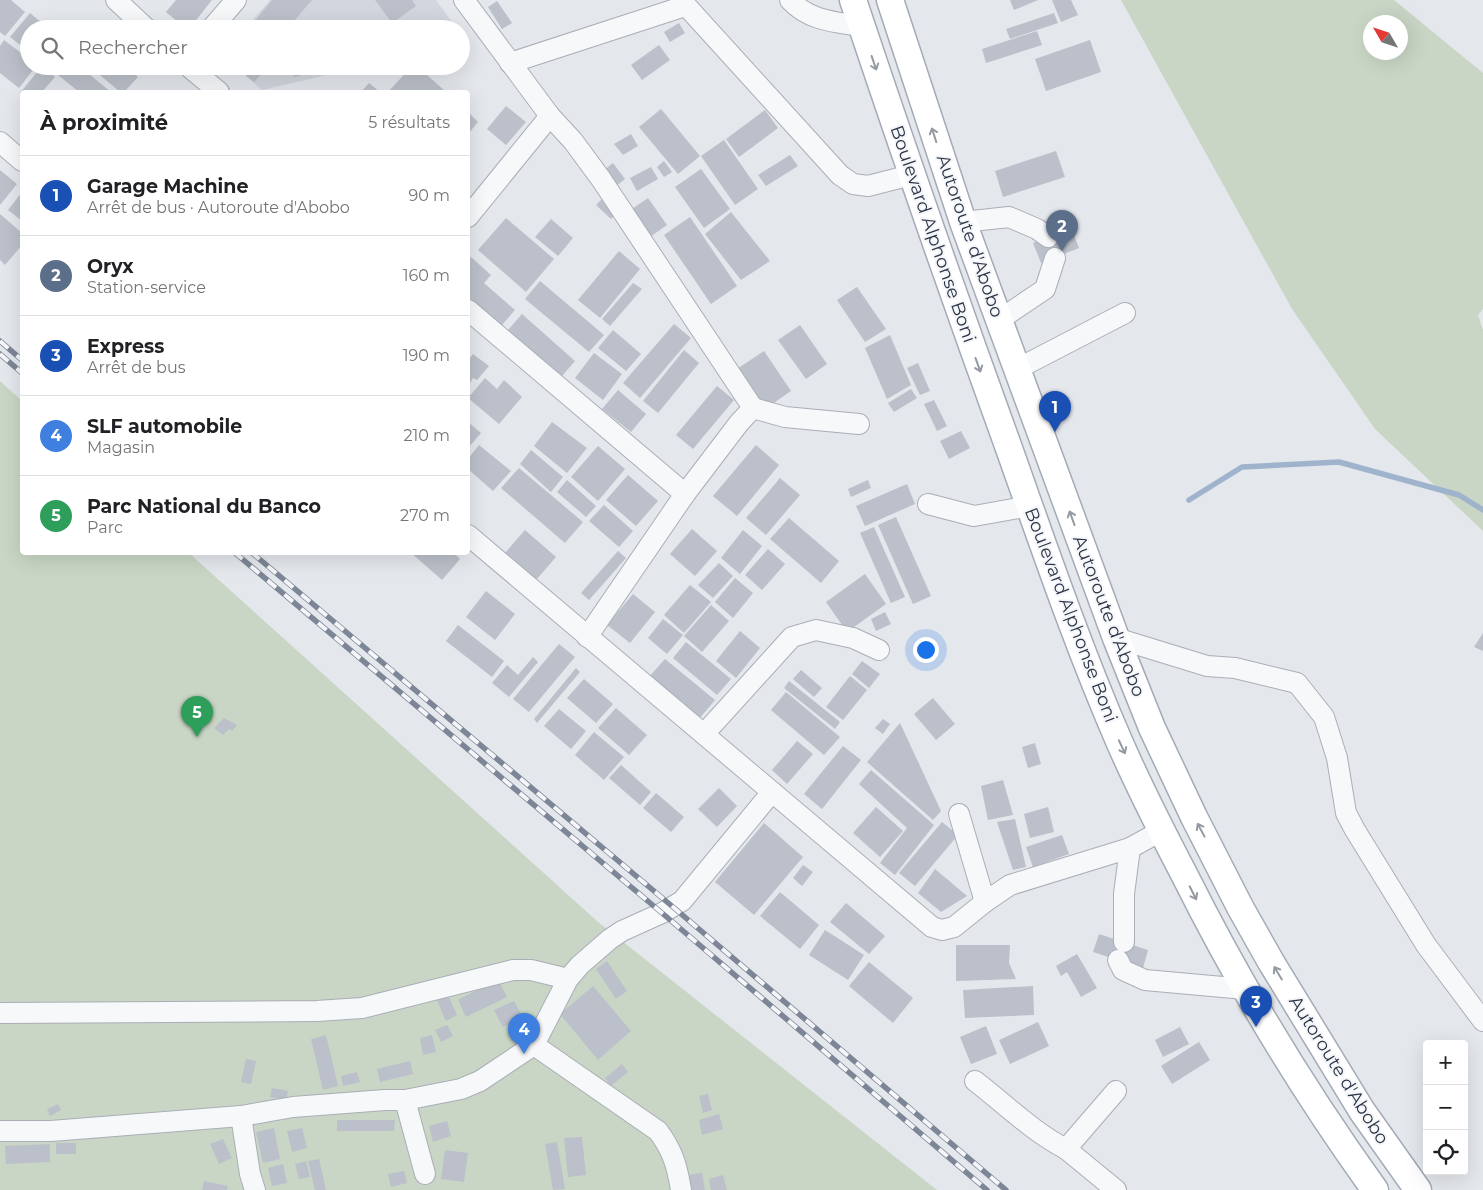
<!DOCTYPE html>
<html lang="fr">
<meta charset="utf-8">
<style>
:root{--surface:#fff;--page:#f2f2f2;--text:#202124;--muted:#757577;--line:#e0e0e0;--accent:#ea580c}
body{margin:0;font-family:Montserrat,sans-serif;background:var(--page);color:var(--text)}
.controls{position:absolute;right:15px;bottom:15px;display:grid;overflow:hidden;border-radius:5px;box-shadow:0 5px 20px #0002}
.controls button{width:45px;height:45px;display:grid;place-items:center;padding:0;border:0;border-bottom:1px solid var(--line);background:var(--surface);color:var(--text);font:25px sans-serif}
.compass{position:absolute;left:1363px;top:15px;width:45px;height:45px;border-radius:50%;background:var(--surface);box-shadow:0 5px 20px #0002;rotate:309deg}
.you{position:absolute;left:925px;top:649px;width:18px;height:18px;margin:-12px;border:4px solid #fff;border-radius:50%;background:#1a73e8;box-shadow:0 0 0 8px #1a73e833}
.badge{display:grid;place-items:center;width:32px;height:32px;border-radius:50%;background:var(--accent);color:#fff;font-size:16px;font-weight:700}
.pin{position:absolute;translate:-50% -41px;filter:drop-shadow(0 1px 2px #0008)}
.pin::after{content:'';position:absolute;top:26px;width:18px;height:15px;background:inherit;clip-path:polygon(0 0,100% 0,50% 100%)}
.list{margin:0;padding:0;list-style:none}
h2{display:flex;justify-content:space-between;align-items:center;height:65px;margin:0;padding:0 20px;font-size:21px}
h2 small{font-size:16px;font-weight:400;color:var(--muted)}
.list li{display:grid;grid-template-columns:32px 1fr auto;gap:15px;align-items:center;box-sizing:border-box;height:80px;padding:0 20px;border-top:1px solid var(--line)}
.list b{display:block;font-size:19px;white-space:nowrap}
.list p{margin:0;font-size:16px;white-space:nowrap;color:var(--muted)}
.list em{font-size:16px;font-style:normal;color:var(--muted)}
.icon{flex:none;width:28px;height:28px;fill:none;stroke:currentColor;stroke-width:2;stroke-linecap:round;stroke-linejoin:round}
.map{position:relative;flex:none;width:1483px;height:1190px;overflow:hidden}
.search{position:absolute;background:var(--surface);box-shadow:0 5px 20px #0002;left:20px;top:20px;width:450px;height:55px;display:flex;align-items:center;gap:12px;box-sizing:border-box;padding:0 18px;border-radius:28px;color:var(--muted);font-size:19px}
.panel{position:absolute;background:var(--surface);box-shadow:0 5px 20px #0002;left:20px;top:90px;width:450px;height:465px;border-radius:5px}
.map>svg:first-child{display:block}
.built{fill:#d2d6de}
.green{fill:#c9d6c5;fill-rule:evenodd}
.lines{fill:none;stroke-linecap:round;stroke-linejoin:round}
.stream{stroke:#9fb4cc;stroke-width:5.5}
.building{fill:#bbc0ca}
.minor-casing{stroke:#a9aeb7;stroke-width:22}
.major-casing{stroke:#a3abb8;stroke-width:29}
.minor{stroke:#f7f8fa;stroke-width:20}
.major{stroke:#fff;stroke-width:26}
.rail-casing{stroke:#7d8696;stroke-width:5.5}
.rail{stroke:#f4f6f9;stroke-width:4;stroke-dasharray:11;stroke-linecap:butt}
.oneway{stroke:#959aa2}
.labels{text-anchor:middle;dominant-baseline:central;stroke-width:4;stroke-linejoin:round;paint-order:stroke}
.street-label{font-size:18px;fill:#2b3445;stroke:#f4f6f9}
</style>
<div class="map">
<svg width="1483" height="1190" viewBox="0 0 1483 1190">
<rect width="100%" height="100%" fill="#e4e7ec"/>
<g class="built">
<path d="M270,0H436L457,29H245Z"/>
<path d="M235,66H366L262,90Z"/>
</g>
<g class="green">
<path d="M1121,0H1394L1483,73V309L1478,315L1483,330V531L1375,429L1292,309ZM1370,22H1400V52H1370Z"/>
<path d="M0,381L22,401V552L189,553L598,922L937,1190H0Z"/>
</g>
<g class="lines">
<path class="stream" d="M1189,500L1242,467L1339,462L1459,495L1483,510"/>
</g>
<g class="building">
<path d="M0,0H11L25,12L5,36L0,32Z"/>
<path d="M176,0H212L189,29H186L166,12Z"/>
<path d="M272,0H312L287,29H248Z"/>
<path d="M375,0H412L416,6L392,23Z"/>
<path d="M1010,0H1038L1014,10Z"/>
<path d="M1052,0H1071L1078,15L1061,22Z"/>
<path d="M497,1L512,23L502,29L488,7Z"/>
<path d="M30,13L49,29H29V52L10,37Z"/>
<path d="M1054,13L1058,23L1010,39L1006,29Z"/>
<path d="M679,23L685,33L670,42L664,32Z"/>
<path d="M1037,31L1042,45L986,63L982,49Z"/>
<path d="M4,40L29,59V66H36L19,88L0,73V46Z"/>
<path d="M1090,40L1101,72L1046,91L1035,59Z"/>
<path d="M659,45L670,60L642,80L631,65Z"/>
<path d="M42,66L55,77L42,92H22V95L20,93Z"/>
<path d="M47,66H79L111,92H79Z"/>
<path d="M97,66H126L138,77L124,92H120L94,70Z"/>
<path d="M255,66L263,72L254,82L246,76Z"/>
<path d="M291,66H329V67L294,77Z"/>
<path d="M412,66H417L446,92H388Z"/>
<path d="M369,83L380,92H361Z"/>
<path d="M506,106L526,122L506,145L487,129Z"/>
<path d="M661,109L700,156L678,174L639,127Z"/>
<path d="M765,110L778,128L739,157L726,139Z"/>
<path d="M468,112L478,122L468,134Z"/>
<path d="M631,134L638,146L623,155L614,144Z"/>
<path d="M724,140L758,189L735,205L701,156Z"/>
<path d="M1056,151L1065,177L1003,197L995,171Z"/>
<path d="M790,155L798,166L766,186L758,175Z"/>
<path d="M664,161L672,172L664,177L657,167Z"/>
<path d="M613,163L625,179L615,187L603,171Z"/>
<path d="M651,167L658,179L637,191L630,178Z"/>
<path d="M701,169L730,209L704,228L675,187Z"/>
<path d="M0,170L17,184L0,205Z"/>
<path d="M22,192V221L8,210Z"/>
<path d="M648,198L667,225L650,237L632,209Z"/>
<path d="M602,199L616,214L611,219L596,205Z"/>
<path d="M731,212L770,261L741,280L705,234Z"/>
<path d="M0,214L22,233V245L5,265L0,260Z"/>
<path d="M690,217L737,286L711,304L664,235Z"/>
<path d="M506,218L554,259L526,292L478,250Z"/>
<path d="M551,219L573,238L558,256L535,237Z"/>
<path d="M1071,228L1079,248L1041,263L1033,243Z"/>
<path d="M619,251L640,269L600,318L578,300Z"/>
<path d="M471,257L491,275L484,283L515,310L496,332L468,307V262Z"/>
<path d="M540,281L604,335L589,352L525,299Z"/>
<path d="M633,283L642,289L610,326L602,319Z"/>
<path d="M857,287L886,329L865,342L837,300Z"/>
<path d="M522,314L575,361L562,376L508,330Z"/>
<path d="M674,324L691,338L640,398L623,383Z"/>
<path d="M800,325L827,364L806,379L778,340Z"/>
<path d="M613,330L641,354L626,371L598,348Z"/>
<path d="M890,335L911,385L887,399L865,348Z"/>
<path d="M684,350L699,363L658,413L643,401Z"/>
<path d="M764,351L791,391L765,409L737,369Z"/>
<path d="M594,353L622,374L603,400L575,378Z"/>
<path d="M473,354L489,366L477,380L473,378L468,386V360Z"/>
<path d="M918,363L930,391L920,395L907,368Z"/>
<path d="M485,378L497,389L504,380L522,397L499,424L468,398Z"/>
<path d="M717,386L734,400L693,449L676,435Z"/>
<path d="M911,389L917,398L894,412L888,403Z"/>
<path d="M618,390L646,414L631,432L602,409Z"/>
<path d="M934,400L947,426L937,431L924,404Z"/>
<path d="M468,422L481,433L468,448Z"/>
<path d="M552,422L587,448L567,473L534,446Z"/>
<path d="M961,431L970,448L949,459L940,441Z"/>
<path d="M479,445L511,471L493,491L468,469V459Z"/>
<path d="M756,445L779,465L737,516L713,496Z"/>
<path d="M598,446L625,469L598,501L571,477Z"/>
<path d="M531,450L563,477L551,492L520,464Z"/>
<path d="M519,468L583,522L565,543L501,488Z"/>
<path d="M628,475L658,501L636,526L606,500Z"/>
<path d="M780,478L800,495L766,535L746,518Z"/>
<path d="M567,480L596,506L586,517L557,492Z"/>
<path d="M868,480L871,488L851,497L848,489Z"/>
<path d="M907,484L915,504L865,526L856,506Z"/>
<path d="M604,505L633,531L619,547L589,521Z"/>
<path d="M896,517L931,596L913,604L878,525Z"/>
<path d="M789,518L839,561L821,583L770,539Z"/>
<path d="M874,527L905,597L891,603L860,533Z"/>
<path d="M692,529L717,551L695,576L670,554Z"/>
<path d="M525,530L556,557L536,580L505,553Z"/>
<path d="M743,530L762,546L740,574L721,558Z"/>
<path d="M768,549L785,564L762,590L745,575Z"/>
<path d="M618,551L626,558L589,600L581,593Z"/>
<path d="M410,552H453L460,559L442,580Z"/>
<path d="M719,563L733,576L713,598L698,585Z"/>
<path d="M865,574L886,604L847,632L826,602Z"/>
<path d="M735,578L753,593L733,618L715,602Z"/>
<path d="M690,585L711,602L684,633L664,615Z"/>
<path d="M486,591L515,614L495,640L466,617Z"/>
<path d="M633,594L655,612L630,643L607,625Z"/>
<path d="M711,605L729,621L702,652L684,636Z"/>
<path d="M885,612L891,624L876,631L871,619Z"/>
<path d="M663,619L683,635L667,654L648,638Z"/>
<path d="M458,625L504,661L492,677L446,641Z"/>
<path d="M740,631L760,648L736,678L716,661Z"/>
<path d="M1483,633V651L1474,647Z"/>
<path d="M686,642L731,679L717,695L673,658Z"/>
<path d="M559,644L575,657L529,712L513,699Z"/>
<path d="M533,657L538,662L509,697L492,683L507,665L518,675Z"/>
<path d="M665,659L715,700L699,719L648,678Z"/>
<path d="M862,661L880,674L869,688L852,674Z"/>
<path d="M576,668L580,672L537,723L534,719Z"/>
<path d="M801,670L822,688L814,697L793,679Z"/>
<path d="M850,676L867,690L843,720L826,707Z"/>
<path d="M584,679L613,704L596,723L567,698Z"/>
<path d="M789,681L840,722L835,729L784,688Z"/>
<path d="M786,692L840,737L824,755L771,710Z"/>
<path d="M933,698L955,724L936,740L914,714Z"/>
<path d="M616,708L647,735L629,755L598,728Z"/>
<path d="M559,709L586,731L571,749L544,726Z"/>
<path d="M224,718L237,725L232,731L229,729L223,735L214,728Z"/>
<path d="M883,719L890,724L883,734L875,728Z"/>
<path d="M900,723L941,811L933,820L867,762Z"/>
<path d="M594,732L624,757L604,780L575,755Z"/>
<path d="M797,741L813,754L787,784L772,770Z"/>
<path d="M1035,743L1041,764L1028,768L1022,747Z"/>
<path d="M843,746L861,760L822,809L804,794Z"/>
<path d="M621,765L651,792L640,805L609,778Z"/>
<path d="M871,770L934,825L895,875L880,863L907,828L859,784Z"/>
<path d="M1003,780L1013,815L988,820L981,786Z"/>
<path d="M719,788L737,806L717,827L698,809Z"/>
<path d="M656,793L684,817L671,832L643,808Z"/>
<path d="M876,807L903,831L880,857L853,833Z"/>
<path d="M1048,807L1054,832L1030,838L1024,814Z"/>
<path d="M1015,819L1026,867L1013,870L997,822Z"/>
<path d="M942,822L958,835L915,886L899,873Z"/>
<path d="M764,823L803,857L754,915L715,882Z"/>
<path d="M1062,835L1069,854L1033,867L1026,847Z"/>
<path d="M803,865L813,872L802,886L793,878Z"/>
<path d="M935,869L967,896L941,912L918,893Z"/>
<path d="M780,892L819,925L800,949L760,916Z"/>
<path d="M846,903L885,936L869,954L830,922Z"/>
<path d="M825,930L864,955L848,980L809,955Z"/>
<path d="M1099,934L1148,950L1143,968L1093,952Z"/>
<path d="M956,945H1010L1009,963L1016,979L956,981Z"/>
<path d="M1077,954L1097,988L1081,997L1067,972L1061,976L1056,966Z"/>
<path d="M607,961L627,991L616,999L596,969Z"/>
<path d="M869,962L913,998L893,1023L849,986Z"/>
<path d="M498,979L507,997L466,1017L458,1000Z"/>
<path d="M593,986L631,1031L598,1060L560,1014Z"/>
<path d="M1033,986L1034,1015L965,1018L963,990Z"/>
<path d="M447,993L457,1015L446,1021L436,998Z"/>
<path d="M514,1001L523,1018L503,1027L494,1010Z"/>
<path d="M1038,1022L1049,1046L1010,1064L999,1040Z"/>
<path d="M447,1025L453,1036L441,1042L435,1030Z"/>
<path d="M986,1026L997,1054L971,1064L960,1037Z"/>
<path d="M1180,1027L1189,1044L1163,1057L1155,1040Z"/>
<path d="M326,1035L338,1086L323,1090L311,1039Z"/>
<path d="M432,1035L436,1052L423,1055L420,1038Z"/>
<path d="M1199,1042L1210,1060L1172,1084L1161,1066Z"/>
<path d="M246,1059L256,1061L251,1084L241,1082Z"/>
<path d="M410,1061L413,1074L380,1082L377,1069Z"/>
<path d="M622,1064L628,1072L611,1086L605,1078Z"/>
<path d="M357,1072L360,1082L343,1086L341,1076Z"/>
<path d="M272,1088L288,1091L286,1100L270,1097Z"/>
<path d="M708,1094L712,1110L703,1113L699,1096Z"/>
<path d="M58,1104L61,1110L50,1116L47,1109Z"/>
<path d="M719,1114L723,1129L702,1135L699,1120Z"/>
<path d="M337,1120H395L394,1131H337Z"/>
<path d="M447,1121L451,1136L433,1142L429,1126Z"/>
<path d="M274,1128L280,1159L263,1163L256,1132Z"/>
<path d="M302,1128L307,1148L292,1152L287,1131Z"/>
<path d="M582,1137L586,1175L568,1177L564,1138Z"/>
<path d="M223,1139L232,1158L219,1164L210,1144Z"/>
<path d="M557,1142L565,1189L553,1190L545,1144Z"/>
<rect x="56" y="1143" width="20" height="11"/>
<path d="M50,1144V1162L6,1164L5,1146Z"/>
<path d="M445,1150L468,1153L464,1182L441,1179Z"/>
<path d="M319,1159L326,1190H315L308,1161Z"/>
<path d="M306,1161L310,1177L299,1179L295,1164Z"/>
<path d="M283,1164L287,1183L272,1186L268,1168Z"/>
<path d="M404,1171L407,1183L391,1187L388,1174Z"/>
<path d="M702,1173L705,1190H683L681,1176Z"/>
<path d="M723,1175L727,1190H711L709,1179Z"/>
<path d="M204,1181L228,1186L227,1190H202Z"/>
</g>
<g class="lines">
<g class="minor-casing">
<g id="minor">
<path d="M116,0L147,29"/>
<path d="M464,0L550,116L573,141L601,179L753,408L739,423L685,494L587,637"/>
<path d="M681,0L840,175L853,184L868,186L911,175"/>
<path d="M790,0C809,21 836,22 861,26"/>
<path d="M211,29L236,0"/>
<path d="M510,63L685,6"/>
<path d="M188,66L219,92"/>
<path d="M0,142L22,161"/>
<path d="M468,217L550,116"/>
<path d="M963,222L1009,217L1037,229L1048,237"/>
<path d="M468,310L685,494"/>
<path d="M999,320L1045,289L1055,258"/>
<path d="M1017,369L1125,313"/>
<path d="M753,408L785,417L859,424"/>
<path d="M928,504L974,516L1030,506"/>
<path d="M468,535L932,927L942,930L954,927L985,902L1010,885L1130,848L1161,831"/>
<path d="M1116,638L1207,666L1235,668L1297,683L1324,717L1337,758L1346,813L1355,830L1426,945L1483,1021"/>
<path d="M704,734L792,637L816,630L853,638L879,650"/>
<path d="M959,814L985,902"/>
<path d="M1124,942V894L1130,848"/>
<path d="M1118,960L1123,970L1145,980L1245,989"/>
<path d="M0,1013L317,1011L362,1008L513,970H531L568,979"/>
<path d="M534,1045L658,1131C673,1151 677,1166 681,1190"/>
<path d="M975,1081C1005,1104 1033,1132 1066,1149"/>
<path d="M1116,1091L1066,1149L1116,1190"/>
<path d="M405,1100L425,1174"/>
<path d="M241,1116L250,1174L255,1190"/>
<path d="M0,1131H51L241,1116L293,1107L385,1100H405L461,1089L480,1081L534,1045L568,979L580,965L610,939L622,931L662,913L682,901L772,792"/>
</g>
</g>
<g class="major-casing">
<g id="major">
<path d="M853,0C902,147 953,294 1006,440C1042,541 1076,642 1119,741C1139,787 1162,832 1185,876C1240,986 1303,1090 1375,1190"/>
<path d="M890,0L963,222L1116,638L1152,728L1194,817L1240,907L1271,962L1362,1111L1418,1190"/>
</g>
</g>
<use href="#minor" class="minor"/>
<use href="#major" class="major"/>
<g class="rail-casing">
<g id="rail">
<path d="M0,341L22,360"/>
<path d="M0,354L22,373"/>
<path d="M234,552L662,913L987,1190"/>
<path d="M251,552L673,907L1006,1190"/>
</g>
</g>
<use href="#rail" class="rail"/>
</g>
<defs><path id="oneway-shaft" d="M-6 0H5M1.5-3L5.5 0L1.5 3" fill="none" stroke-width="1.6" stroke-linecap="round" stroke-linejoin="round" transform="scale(1.25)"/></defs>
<g class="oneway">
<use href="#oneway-shaft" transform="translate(874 63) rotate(71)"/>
<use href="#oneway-shaft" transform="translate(934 135) rotate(-108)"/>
<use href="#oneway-shaft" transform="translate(978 365) rotate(70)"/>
<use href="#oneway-shaft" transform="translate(1072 518) rotate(-110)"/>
<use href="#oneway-shaft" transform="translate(1122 747) rotate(65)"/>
<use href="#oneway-shaft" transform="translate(1201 830) rotate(-118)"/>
<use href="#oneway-shaft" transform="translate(1193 893) rotate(63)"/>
<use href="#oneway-shaft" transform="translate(1278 973) rotate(-121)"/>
</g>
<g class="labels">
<g class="street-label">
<text transform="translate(933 234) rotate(71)">Boulevard Alphonse Boni</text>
<text transform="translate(970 236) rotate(71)">Autoroute d'Abobo</text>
<text transform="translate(1071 615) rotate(69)">Boulevard Alphonse Boni</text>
<text transform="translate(1109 616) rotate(69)">Autoroute d'Abobo</text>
<text transform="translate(1339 1070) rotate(58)">Autoroute d'Abobo</text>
</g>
</g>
</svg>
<div class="controls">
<button>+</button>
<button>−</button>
<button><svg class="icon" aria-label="locate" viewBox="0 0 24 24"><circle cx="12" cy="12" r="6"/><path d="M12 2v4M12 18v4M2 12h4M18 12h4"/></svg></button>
</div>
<svg class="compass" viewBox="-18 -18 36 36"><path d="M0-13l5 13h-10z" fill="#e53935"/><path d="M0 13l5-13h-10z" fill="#757577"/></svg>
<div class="you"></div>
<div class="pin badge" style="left:1055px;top:432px;background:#1a4fb4">1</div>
<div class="pin badge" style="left:1062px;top:251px;background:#5c6f8a">2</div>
<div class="pin badge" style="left:1256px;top:1027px;background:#1a4fb4">3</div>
<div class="pin badge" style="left:524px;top:1054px;background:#3f7fe0">4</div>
<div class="pin badge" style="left:197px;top:737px;background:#2e9e5b">5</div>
<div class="search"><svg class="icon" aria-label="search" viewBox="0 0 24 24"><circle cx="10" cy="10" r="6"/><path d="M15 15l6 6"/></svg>Rechercher</div>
<section class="panel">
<h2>À proximité<small>5 résultats</small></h2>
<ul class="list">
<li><span class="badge" style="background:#1a4fb4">1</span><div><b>Garage Machine</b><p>Arrêt de bus · Autoroute d'Abobo</p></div><em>90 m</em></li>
<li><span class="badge" style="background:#5c6f8a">2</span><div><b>Oryx</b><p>Station-service</p></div><em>160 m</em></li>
<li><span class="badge" style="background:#1a4fb4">3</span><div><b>Express</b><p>Arrêt de bus</p></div><em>190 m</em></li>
<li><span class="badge" style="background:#3f7fe0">4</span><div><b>SLF automobile</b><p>Magasin</p></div><em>210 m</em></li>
<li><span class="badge" style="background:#2e9e5b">5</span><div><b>Parc National du Banco</b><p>Parc</p></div><em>270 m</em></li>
</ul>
</section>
</div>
